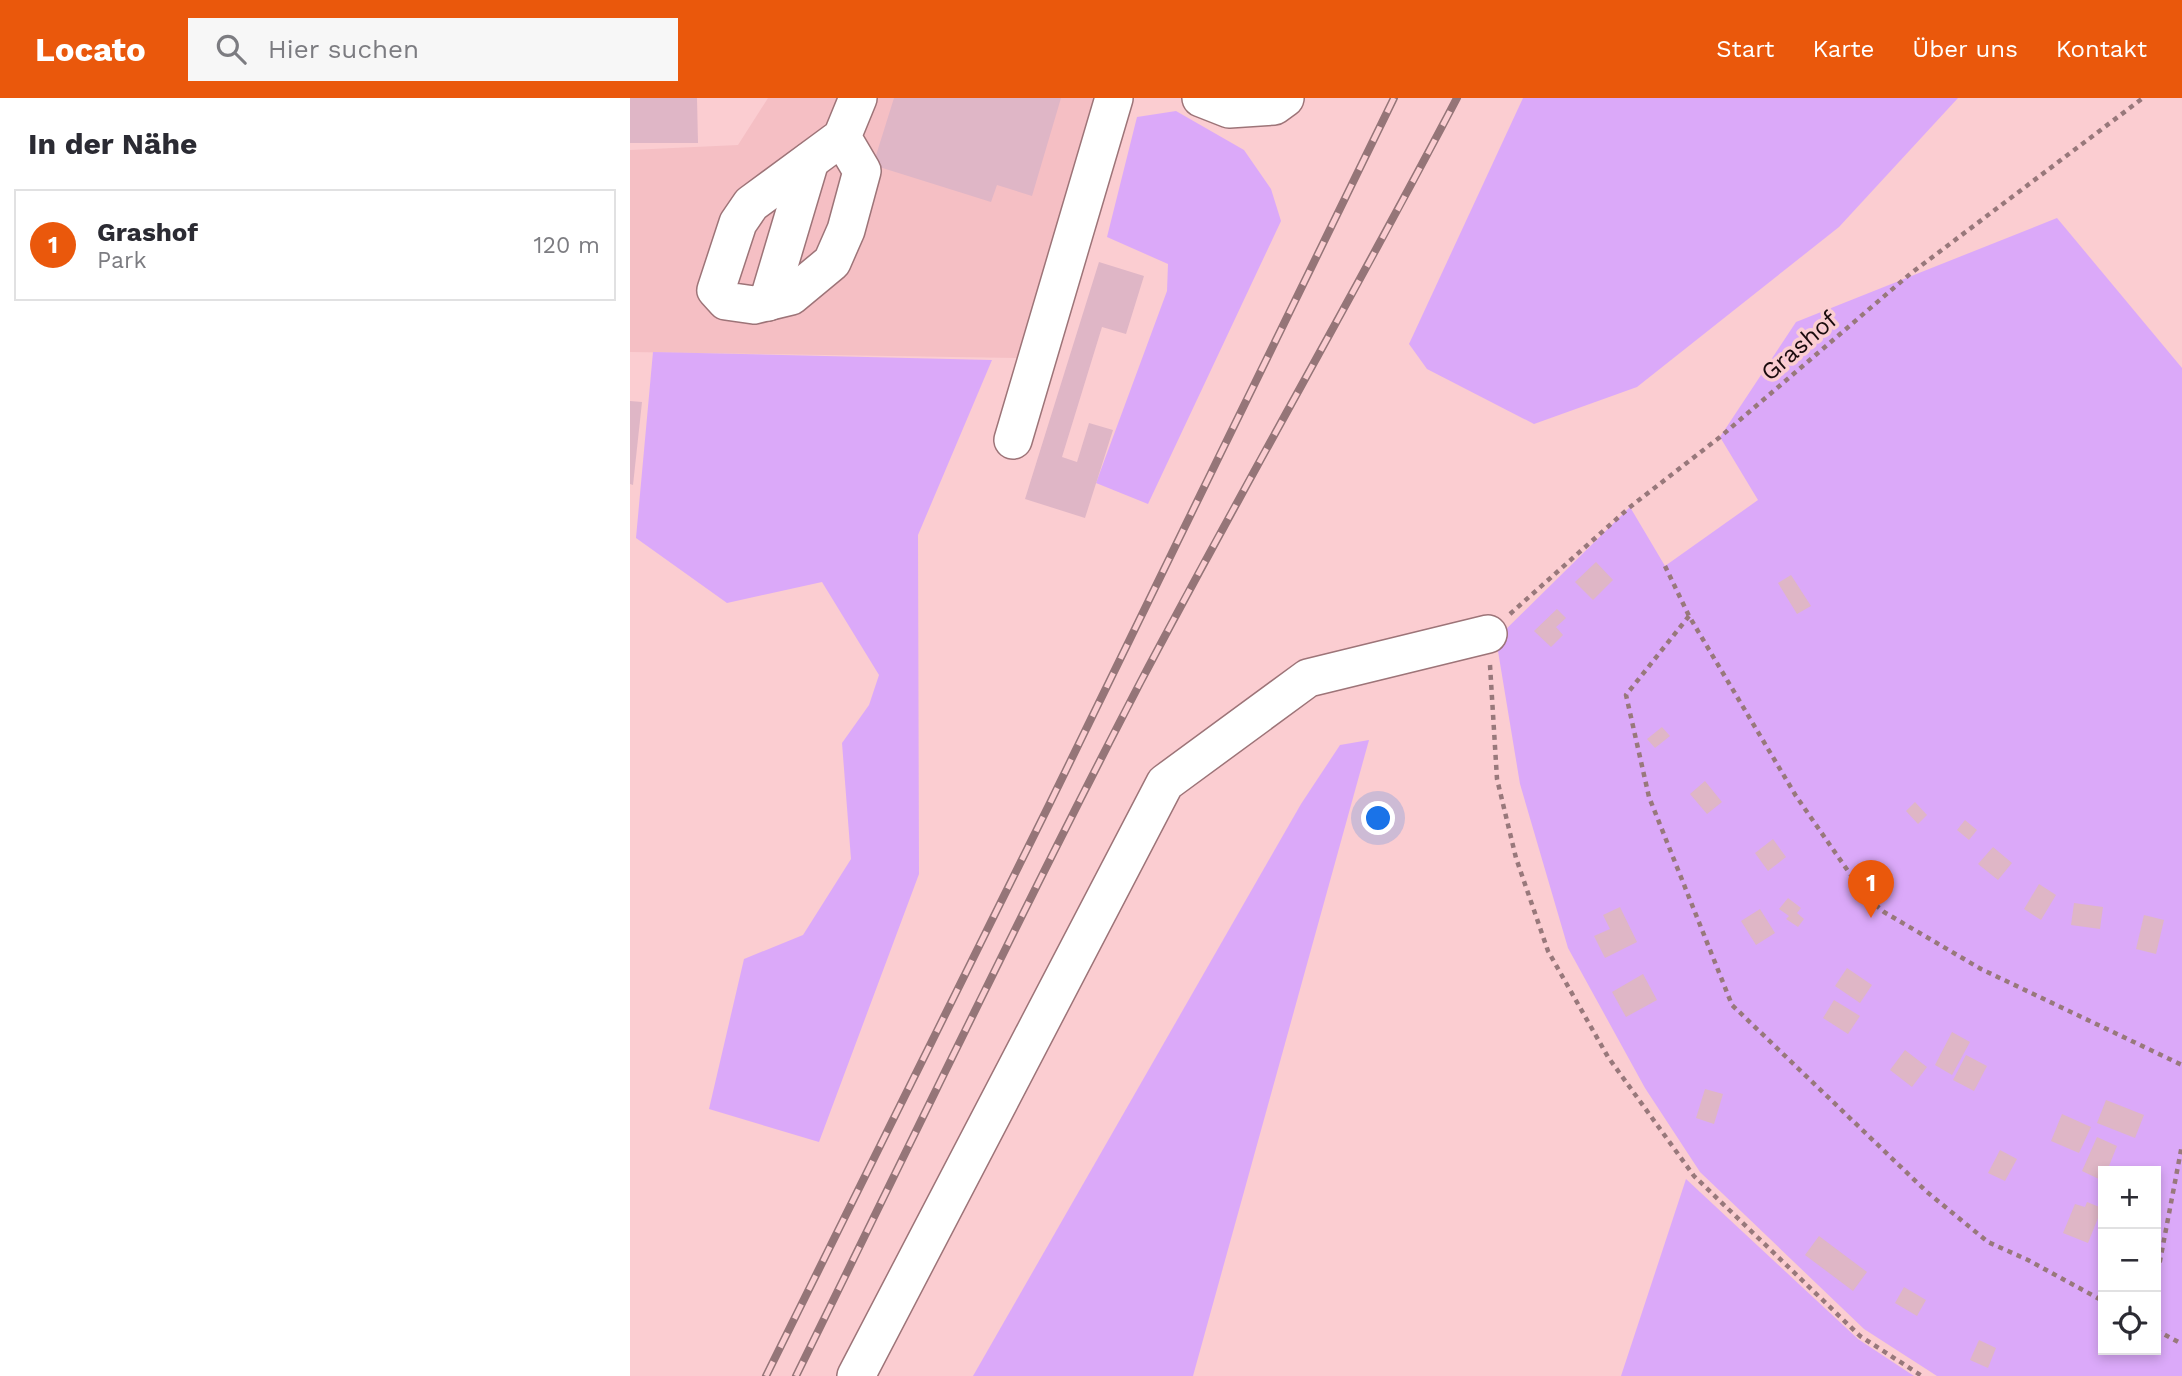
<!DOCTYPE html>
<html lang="de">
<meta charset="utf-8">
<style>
:root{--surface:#fff;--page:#f7f7f7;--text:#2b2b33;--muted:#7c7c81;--line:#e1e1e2;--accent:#ea580c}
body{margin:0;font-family:"Work Sans",sans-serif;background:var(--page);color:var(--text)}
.controls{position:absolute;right:21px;bottom:21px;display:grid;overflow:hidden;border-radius:0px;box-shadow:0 4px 10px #0003}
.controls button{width:63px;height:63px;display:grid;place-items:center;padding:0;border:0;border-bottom:2px solid var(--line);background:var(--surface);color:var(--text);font:35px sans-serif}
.you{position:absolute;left:749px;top:721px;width:24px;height:24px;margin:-18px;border:5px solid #fff;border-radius:50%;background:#1a73e8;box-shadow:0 0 0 10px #1a73e833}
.badge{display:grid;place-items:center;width:46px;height:46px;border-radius:50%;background:var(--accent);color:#fff;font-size:23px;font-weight:700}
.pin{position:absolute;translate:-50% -58px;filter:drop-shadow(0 2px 4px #0008)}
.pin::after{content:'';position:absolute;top:37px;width:24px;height:21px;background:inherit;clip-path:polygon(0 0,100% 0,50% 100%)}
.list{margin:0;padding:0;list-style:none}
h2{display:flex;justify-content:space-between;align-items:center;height:91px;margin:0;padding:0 28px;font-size:30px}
h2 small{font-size:23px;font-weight:400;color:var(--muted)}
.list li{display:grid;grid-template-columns:46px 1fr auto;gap:21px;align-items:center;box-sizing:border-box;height:112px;margin:0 14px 14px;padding:0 14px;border:2px solid var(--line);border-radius:0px}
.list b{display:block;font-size:26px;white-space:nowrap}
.list p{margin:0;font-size:23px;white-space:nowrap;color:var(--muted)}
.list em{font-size:23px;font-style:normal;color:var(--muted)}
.icon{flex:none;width:38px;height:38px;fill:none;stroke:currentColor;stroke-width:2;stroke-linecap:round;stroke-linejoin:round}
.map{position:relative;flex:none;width:1552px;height:1278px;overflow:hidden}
header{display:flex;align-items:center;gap:42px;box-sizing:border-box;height:98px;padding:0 35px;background:var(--accent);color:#fff}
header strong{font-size:33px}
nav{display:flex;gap:38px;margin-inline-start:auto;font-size:24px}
.search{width:490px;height:63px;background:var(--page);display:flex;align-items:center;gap:18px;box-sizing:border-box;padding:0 24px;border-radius:0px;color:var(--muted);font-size:26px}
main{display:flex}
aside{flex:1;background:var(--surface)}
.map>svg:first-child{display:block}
.built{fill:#f5bfc4}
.green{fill:#dba9f9;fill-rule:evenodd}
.building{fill:#dfb6c6}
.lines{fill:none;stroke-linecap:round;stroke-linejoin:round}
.minor-casing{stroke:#9d7478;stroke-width:40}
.path{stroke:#98787b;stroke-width:4.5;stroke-dasharray:5 5;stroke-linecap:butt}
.minor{stroke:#fff;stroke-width:37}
.rail-casing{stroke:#957578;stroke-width:8}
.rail{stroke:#fbcdd1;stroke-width:5;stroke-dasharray:16;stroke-linecap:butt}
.labels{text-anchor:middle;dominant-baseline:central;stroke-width:7;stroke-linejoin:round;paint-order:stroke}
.street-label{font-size:24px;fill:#1a0b0d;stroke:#fbcdd1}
</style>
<header>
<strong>Locato</strong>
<div class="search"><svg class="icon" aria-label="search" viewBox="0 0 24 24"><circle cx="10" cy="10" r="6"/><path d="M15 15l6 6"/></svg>Hier suchen</div>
<nav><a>Start</a><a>Karte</a><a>Über uns</a><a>Kontakt</a></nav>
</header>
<main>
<aside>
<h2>In der Nähe<small></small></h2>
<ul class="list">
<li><span class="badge">1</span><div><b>Grashof</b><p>Park</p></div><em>120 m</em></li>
</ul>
</aside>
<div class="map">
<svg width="1552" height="1278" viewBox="0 0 1552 1278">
<rect width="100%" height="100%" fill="#fbcdd1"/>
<path class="built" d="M138,0H468L392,260L0,254V52L108,47Z"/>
<g class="green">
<path d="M893,0H1328L1209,129L1007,289L904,326L797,271L779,246Z"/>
<path d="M546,13L614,52L641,91L651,123L518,406L466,385L537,193L538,166L477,139L507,19Z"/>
<path d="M1427,120L1552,270V1278H1307L1234,1231L1070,1074L1015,990L938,850L890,686L866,541L1000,409L1035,468L1128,402L1090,339L1166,224ZM1473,1073H1526V1252H1473Z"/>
<path d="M23,254L362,262L288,437L289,776L189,1044L79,1011L114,861L173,837L221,761L212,645L239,607L249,577L192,484L97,505L6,440Z"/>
<path d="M739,642L563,1278H343L671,706L710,647Z"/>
<path d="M1056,1081L1228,1241L1284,1278H991Z"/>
</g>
<g class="building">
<path d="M0,0H67L68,45H0Z"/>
<path d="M264,0H431L402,98L367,87L361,104L243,67Z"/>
<path d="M469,164L514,178L496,236L472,229L432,359L447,364L459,325L483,332L455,420L395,401Z"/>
<path d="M0,303L12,304L3,387L0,386Z"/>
<path d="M966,464L983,482L963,502L945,484Z"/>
<path d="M1161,477L1181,508L1167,516L1148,485Z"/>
<path d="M927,511L936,520L926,529L933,537L921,549L904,533Z"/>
<path d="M1032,629L1040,638L1025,650L1017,641Z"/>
<path d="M1075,683L1092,704L1077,716L1060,696Z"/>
<path d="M1285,704L1297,717L1288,726L1276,713Z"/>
<path d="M1335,722L1347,732L1339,742L1327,732Z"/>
<path d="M1143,741L1156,759L1138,773L1125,755Z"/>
<path d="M1363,749L1382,765L1368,782L1348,766Z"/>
<path d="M1409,786L1426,797L1411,822L1394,811Z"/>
<path d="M1158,800L1171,810L1167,815L1174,821L1168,829L1156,821L1159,818L1149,811Z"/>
<path d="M1444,805L1473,809L1470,831L1441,827Z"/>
<path d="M990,809L1007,844L975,860L964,838L980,831L973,817Z"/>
<path d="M1130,811L1145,835L1126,847L1111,823Z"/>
<path d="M1514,817L1534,822L1526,856L1506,851Z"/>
<path d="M1217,870L1242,887L1230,905L1205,888Z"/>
<path d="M1013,876L1027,902L996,919L982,894Z"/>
<path d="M1204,902L1230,918L1218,936L1193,920Z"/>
<path d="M1322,934L1340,944L1322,977L1305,967Z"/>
<path d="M1275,952L1297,969L1282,989L1260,972Z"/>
<path d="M1336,957L1357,968L1344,993L1323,982Z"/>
<path d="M1075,991L1093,996L1084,1026L1066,1020Z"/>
<path d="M1476,1002L1514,1017L1505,1040L1467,1025Z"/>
<path d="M1432,1016L1461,1029L1449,1055L1421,1043Z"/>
<path d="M1467,1039L1487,1048L1477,1073H1473V1083L1452,1073Z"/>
<path d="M1370,1052L1387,1061L1375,1083L1358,1075Z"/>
<path d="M1457,1104L1472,1110L1458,1145L1433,1135L1445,1106L1455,1109Z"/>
<path d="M1189,1138L1237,1174L1223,1193L1175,1157Z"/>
<path d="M1274,1189L1296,1202L1287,1218L1265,1205Z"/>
<path d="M1349,1242L1366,1250L1358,1270L1340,1262Z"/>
</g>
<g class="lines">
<g class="minor-casing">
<g id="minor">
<path d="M571,0L599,11L644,8L655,0"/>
<path d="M212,39L232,73L216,132L202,164L161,198L124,207L96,203L86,192L108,125L121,106L212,39L228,0"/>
<path d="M138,204L180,63"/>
<path d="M383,342L484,0"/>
<path d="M226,1278L535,685L678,580L858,536"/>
</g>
</g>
<g class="path">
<path d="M1035,468L1059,518L1166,698L1236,799L1254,814L1351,871L1552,967"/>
<path d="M880,516L1000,409L1090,339L1280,176L1513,0"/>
<path d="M1059,518L996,597L1019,699L1102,907L1297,1094L1358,1144L1398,1162L1473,1203"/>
<path d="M860,567L867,681L886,760L918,853L978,959L1064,1078L1230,1238L1292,1278"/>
<path d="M1526,1184L1552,1047"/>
<path d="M1526,1232L1552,1246"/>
</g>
<use href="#minor" class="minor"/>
<g class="rail-casing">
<g id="rail">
<path d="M136,1278L419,707L764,0"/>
<path d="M166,1278C280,1047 391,814 510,585C613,389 724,197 827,0"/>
</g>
</g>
<use href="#rail" class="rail"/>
</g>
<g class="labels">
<g class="street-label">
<text transform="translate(1169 248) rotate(-41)">Grashof</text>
</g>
</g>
</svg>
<div class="controls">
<button>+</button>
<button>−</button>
<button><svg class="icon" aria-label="locate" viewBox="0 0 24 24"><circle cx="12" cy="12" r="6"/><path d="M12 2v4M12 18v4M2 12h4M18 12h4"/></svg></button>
</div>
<div class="you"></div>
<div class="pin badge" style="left:1241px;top:820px">1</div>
</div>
</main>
